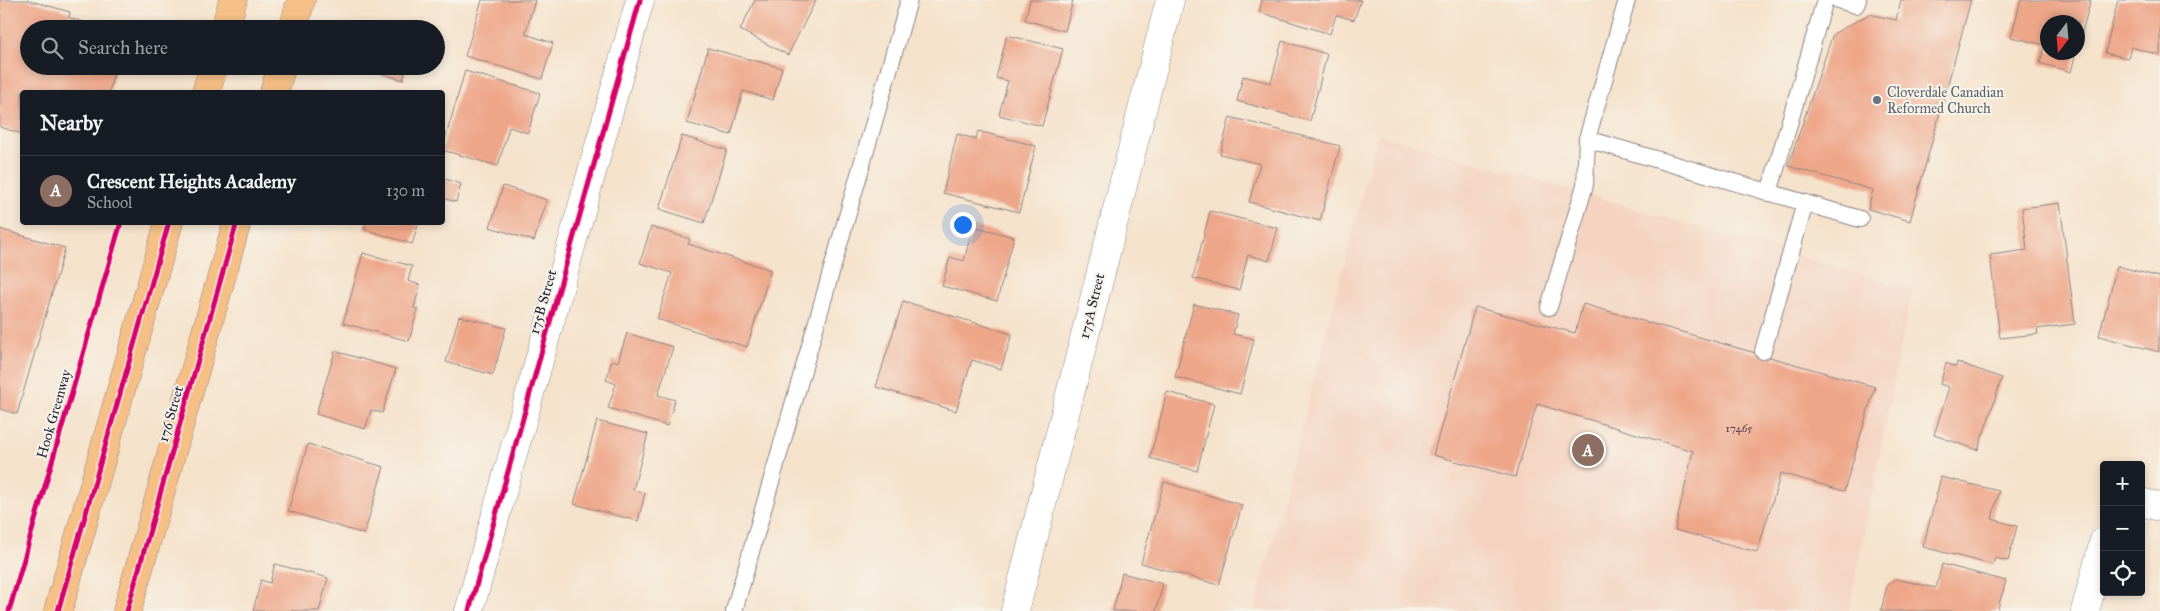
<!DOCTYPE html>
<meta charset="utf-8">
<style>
:root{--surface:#171b24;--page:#242831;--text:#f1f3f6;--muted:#9ea1a6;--line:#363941;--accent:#d690ce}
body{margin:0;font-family:"IM FELL Great Primer",serif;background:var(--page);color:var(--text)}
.controls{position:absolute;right:15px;bottom:15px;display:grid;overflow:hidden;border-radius:5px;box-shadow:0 2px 8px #0003}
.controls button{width:45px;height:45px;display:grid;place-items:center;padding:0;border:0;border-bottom:1px solid var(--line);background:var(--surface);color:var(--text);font:25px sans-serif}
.compass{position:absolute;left:2040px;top:15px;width:45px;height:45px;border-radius:50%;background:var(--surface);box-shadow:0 2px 8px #0003;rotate:196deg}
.you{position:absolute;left:962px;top:224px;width:18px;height:18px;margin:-12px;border:4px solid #fff;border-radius:50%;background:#1a73e8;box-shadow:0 0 0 8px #1a73e833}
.badge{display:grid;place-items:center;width:32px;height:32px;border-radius:50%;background:var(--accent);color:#fff;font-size:16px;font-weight:700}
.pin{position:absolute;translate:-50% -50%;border:2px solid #fff;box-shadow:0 1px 5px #0006}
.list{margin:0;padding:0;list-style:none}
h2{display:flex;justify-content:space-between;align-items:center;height:65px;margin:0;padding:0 20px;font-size:21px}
h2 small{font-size:16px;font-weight:400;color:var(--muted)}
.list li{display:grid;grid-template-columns:32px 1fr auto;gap:15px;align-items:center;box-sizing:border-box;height:70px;padding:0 20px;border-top:1px solid var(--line)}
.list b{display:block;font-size:19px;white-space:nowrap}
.list p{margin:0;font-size:16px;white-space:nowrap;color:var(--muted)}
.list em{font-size:16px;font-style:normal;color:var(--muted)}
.icon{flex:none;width:28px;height:28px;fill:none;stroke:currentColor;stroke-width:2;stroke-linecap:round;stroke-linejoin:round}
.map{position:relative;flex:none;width:2160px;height:611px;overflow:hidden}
.search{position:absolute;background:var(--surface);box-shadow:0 2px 8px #0003;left:20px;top:20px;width:425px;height:55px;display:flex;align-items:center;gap:12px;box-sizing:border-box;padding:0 18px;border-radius:28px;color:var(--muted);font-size:19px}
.panel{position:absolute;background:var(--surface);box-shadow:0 2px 8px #0003;left:20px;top:90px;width:425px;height:135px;border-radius:5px}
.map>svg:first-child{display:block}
.built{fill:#f4d3c0}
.building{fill:#eea689}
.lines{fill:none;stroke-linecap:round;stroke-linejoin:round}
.service-casing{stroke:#8c8283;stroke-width:18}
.minor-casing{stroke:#8c8283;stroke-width:29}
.trunk-casing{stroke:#8c8283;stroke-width:29}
.service{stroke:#fff;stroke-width:16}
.minor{stroke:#fff;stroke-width:28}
.trunk{stroke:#f5bf86;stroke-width:28}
.cycleway-casing{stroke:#f7f3e8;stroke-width:8}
.cycleway{stroke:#d6006c;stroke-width:5}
.worship-dot{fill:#6b7280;stroke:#f7f3e8;stroke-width:2}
.labels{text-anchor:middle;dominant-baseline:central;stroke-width:4;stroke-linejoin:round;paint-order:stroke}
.number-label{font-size:11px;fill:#55434e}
.worship-label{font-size:14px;fill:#5b616d;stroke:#f7f3e8;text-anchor:start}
.street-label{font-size:14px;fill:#22223b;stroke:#f7f3e8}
</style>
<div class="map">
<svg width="2160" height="611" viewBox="0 0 2160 611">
<rect width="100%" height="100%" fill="#f7f3e8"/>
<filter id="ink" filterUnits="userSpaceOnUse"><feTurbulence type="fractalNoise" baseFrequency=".02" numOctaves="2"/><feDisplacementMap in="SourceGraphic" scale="10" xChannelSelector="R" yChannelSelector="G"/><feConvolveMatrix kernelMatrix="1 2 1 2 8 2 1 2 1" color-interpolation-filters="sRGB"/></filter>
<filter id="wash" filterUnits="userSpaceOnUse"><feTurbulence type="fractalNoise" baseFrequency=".0096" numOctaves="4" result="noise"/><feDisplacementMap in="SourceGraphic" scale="20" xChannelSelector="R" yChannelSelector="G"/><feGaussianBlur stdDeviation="1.12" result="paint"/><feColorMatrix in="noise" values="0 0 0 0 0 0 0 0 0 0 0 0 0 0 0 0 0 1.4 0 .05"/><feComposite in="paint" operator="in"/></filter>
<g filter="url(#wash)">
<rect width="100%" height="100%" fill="#f5e2cb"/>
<path class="built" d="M1378,134L1912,289L1849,611H1254Z"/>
<g id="blocks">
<g class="building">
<path d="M0,0H28L70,12L69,18L105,28L29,29V66H116L109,92H22V134L0,127Z"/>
<path d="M482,0H535L525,34L553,43L542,79L465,56Z"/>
<path d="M755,0H816L788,55L740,30Z"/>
<path d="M1030,0H1073L1065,31L1025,20Z"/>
<path d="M1262,0H1361L1354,20L1336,15L1330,34L1259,12Z"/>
<path d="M1901,0H1971L1910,221L1868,209L1873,190L1788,166L1833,34L1869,14L1896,20Z"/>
<path d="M2021,0H2091L2078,46V22H2048V52H2076L2071,72L2040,63L2045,45L2011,37Z"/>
<path d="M2118,0H2160V55L2131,47L2128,58L2105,53Z"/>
<path d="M1007,35L1063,49L1042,126L999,115L1008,81L996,78Z"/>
<path d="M1282,41L1327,54L1310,121L1237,101L1243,76L1271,83Z"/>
<path d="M708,48L782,68L773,100L743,91L731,135L687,123Z"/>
<path d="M381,66H407L403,80L379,73Z"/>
<path d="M465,71L540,93L528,133L509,127L498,166L442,150Z"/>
<path d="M1230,117L1340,146L1320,221L1249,202L1260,164L1220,154Z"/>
<path d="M978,131L1036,146L1019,212L943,193L957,134L976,139Z"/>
<path d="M682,136L727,150L704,223L659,209Z"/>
<path d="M442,178L461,184L456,202L442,198Z"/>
<path d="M503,186L547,200L534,241L490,227Z"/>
<path d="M2060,203L2075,324L2037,329L2038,334L2000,338L1990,255L2027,250L2022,208Z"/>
<path d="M1210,211L1278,228L1269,261L1248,255L1239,290L1193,278Z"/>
<path d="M366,222H419L412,244L364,229Z"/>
<path d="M973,226L1014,237L997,301L942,286L950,257L964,261Z"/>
<path d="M651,227L690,239L688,244L771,270L747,347L657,319L672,273L640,263Z"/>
<path d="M0,229L65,248L17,414L0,409Z"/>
<path d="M363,253L412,266L408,281L420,285L414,308L418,309L409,341L343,323Z"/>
<path d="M2117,266L2160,277L2159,352L2099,336Z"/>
<path d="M903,301L1012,334L1001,369L972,360L956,411L876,387Z"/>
<path d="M1194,304L1238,315L1233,334L1254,339L1240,394L1175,377Z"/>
<path d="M1583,304L1875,387L1844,491L1781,473L1757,552L1675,530L1693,451L1537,404L1515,477L1433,455L1475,307L1575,333Z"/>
<path d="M459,316L506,328L493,375L446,362Z"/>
<path d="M627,333L673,347L658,395L675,400L667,426L608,408L616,384L606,380L612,360L618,362Z"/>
<path d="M335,351L396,369L382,413L371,410L365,429L316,414Z"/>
<path d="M1957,362L2002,378L1978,450L1934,435L1949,387L1940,384L1946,363L1956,367Z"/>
<path d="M1167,392L1214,404L1197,471L1150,458Z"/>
<path d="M597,421L648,434L633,490L645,493L638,521L574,504Z"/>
<path d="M308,444L384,467L364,534L288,511Z"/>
<path d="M1941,477L1999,491L1992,519L2017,526L2008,561L1995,558L1993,565L1923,547Z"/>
<path d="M1164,482L1242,505L1219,585L1141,563Z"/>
<path d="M275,564L328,578L319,611H253L261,580L270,583Z"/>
<path d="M1942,564L2006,581L1997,611H1881L1887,585L1896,579L1936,588Z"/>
<path d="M1122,573L1163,584L1156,611H1113Z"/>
</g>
</g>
</g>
<g filter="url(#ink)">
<use href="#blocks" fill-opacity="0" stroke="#8c8283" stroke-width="1"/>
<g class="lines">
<g class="service-casing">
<g id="service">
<path d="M1627,0L1587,139L1860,219"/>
<path d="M1838,0L1856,5L1858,0"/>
<path d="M1769,193L1825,0"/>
<path d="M1549,307L1585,185L1587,139"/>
<path d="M1763,351L1805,203"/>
<path d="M734,611L909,0"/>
</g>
</g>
<g class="minor-casing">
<g id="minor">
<path d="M2141,502L2160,507"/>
<path d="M469,611L640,0"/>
<path d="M1015,611L1170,0"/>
<path d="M2085,611L2104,541"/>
</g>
</g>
<g class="trunk-casing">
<g id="trunk">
<path d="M225,29L233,0"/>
<path d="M293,29L301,0"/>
<path d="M206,92L214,66"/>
<path d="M274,92L282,66"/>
<path d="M58,611L169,222"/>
<path d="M127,611L237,222"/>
</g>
</g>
<use href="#service" class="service"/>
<use href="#minor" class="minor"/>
<use href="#trunk" class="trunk"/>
<g class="cycleway-casing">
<g id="cycleway">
<path d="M9,611L121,222"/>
<path d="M58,611L169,222"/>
<path d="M127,611L237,222"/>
<path d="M469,611L640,0"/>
</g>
</g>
<use href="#cycleway" class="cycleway"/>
</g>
</g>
<circle class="worship-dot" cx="1877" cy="100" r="5"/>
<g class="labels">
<g class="number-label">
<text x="1739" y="428">17465</text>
</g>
<g class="worship-label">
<text x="1887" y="92">Cloverdale Canadian<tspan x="1887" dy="16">Reformed Church</tspan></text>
</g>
<g class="street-label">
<text transform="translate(543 302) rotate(-74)">175B Street</text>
<text transform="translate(1092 306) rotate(-76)">175A Street</text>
<text transform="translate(54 414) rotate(-74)">Hook Greenway</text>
<text transform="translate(171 414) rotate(-74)">176 Street</text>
</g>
</g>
</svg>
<div class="controls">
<button>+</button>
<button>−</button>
<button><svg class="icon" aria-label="locate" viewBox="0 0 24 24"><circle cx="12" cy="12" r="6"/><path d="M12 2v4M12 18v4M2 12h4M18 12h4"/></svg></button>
</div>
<svg class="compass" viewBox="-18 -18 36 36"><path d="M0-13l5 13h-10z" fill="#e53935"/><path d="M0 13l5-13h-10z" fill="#9ea1a6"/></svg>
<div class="you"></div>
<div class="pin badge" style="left:1588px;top:450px;background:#8d6e63">A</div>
<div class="search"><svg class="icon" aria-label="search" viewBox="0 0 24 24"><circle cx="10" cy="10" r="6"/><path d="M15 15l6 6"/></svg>Search here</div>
<section class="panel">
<h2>Nearby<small></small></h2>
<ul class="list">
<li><span class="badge" style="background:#8d6e63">A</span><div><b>Crescent Heights Academy</b><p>School</p></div><em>130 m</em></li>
</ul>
</section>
</div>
